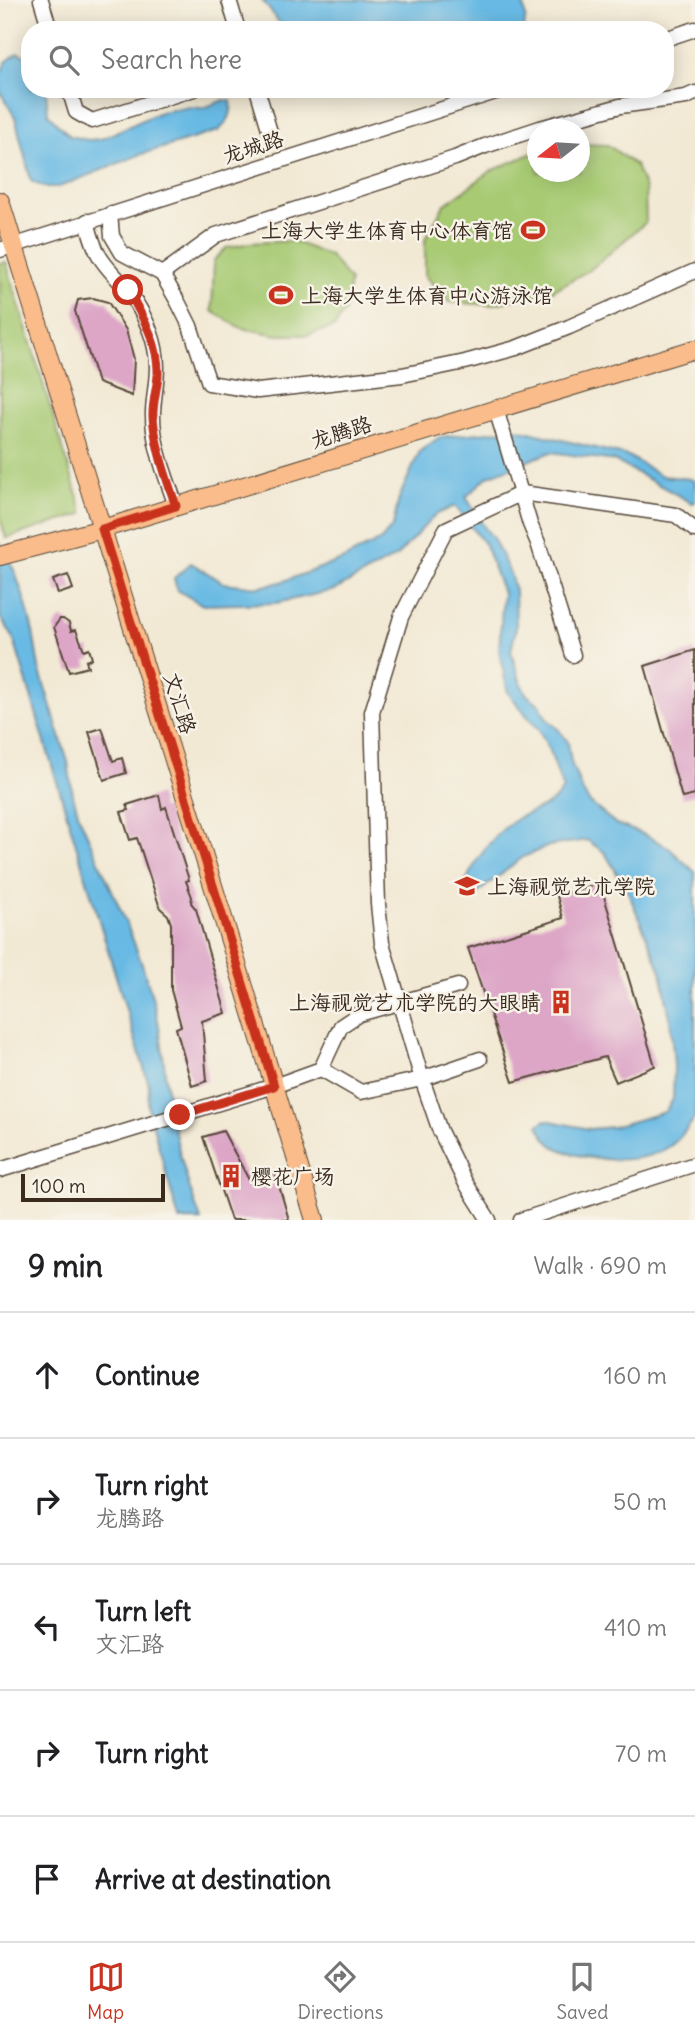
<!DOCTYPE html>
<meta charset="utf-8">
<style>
:root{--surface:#fff;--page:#f6f6f6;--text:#202124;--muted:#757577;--line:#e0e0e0;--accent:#c8321e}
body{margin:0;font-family:Delius,"LXGW WenKai TC",sans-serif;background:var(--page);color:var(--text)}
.compass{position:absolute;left:527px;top:119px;width:63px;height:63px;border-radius:50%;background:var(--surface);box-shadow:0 4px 18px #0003;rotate:253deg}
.scale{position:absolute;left:21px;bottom:18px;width:144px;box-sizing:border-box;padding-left:7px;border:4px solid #3b2a1e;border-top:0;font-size:19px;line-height:24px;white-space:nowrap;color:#3b2a1e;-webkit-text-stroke:5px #f7f3e8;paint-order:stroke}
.stop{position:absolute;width:21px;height:21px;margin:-16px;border:5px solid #c8321e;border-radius:50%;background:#fff}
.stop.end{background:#c8321e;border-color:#fff;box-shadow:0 2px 7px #0008}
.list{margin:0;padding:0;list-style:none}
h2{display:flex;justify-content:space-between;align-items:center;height:91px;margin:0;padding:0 28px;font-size:30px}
h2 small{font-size:23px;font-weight:400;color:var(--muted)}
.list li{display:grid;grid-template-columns:46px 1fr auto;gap:21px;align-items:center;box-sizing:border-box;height:126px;padding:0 28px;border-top:2px solid var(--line)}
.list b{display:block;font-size:26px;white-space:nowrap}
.list p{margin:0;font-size:23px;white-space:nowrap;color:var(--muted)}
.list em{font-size:23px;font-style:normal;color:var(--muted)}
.icon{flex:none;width:38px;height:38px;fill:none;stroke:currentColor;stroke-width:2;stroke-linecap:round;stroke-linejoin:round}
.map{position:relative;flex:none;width:695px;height:1220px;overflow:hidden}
.search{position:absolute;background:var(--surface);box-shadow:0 4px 18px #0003;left:21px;right:21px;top:21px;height:77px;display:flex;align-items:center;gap:18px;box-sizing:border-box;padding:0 24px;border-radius:28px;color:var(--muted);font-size:26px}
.sheet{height:721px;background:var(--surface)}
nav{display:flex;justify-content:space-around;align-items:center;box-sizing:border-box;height:98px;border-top:2px solid var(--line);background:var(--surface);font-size:19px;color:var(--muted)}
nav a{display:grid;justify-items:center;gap:4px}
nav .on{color:var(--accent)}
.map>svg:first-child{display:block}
.green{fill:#a7ca73;stroke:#717a48;stroke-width:2}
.water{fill:#68bae4;stroke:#527281;stroke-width:2}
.building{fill:#dda6c7}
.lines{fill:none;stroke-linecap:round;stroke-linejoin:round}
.minor-casing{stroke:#564739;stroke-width:17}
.major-casing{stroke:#564739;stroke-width:20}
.minor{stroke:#fff;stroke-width:14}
.major{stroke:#f9bc8a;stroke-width:18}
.route{stroke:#c8321e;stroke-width:9}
.labels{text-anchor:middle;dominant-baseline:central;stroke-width:5;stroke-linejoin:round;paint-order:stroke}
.street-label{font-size:21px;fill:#3b2a1e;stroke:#f7f3e8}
.poi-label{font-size:21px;fill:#3b2a1e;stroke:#f7f3e8;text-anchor:start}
</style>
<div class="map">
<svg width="695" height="1220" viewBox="0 0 695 1220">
<rect width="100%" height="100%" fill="#f7f3e8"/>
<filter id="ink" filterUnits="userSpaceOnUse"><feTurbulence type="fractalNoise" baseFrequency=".0143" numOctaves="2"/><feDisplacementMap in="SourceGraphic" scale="14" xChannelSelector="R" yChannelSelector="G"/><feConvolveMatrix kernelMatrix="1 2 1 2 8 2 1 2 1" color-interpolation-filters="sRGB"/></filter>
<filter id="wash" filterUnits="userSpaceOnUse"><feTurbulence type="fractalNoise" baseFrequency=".00686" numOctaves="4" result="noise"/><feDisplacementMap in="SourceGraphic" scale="28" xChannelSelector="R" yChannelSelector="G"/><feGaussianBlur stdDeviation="1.57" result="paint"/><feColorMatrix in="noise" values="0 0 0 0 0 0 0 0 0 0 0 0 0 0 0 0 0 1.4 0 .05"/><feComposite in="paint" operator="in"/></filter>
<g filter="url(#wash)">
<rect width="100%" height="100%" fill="#f2e9d4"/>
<g class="green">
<path d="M580,144L608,145L636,166L645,189L646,222L591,269L554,290L491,305L449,302L425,276V239L444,205L491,171L537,151L538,172H580Z"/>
<path d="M293,241L330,256L350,281L346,308L335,327L308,335H278L241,328L212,311L214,260L226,248L250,243Z"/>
<path d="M6,262L83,514L6,538L0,518V263Z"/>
</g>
<g class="water">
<path d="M262,0H522C525,9 527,21 523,30H285Z"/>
<path d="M18,53L30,58V89H46L48,114L70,136L88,140L101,139L160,112L190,107L203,108L224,100L231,101C233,114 228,122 218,131L139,155L59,187H43L31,181L15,117L0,92V74L6,62Z"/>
<path d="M517,429L628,456L662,476L691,479L695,482V502L692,503L615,461L551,452L488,476L466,497L485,528L493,538L510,573L515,591L516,628L511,651L521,684L527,695L539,704L547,719L558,729L568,742L571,762L582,790L589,802L616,824L643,834L668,847L695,872V1118C686,1130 678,1142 665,1149C638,1165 586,1161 559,1149C548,1144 543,1135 538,1125L546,1120L589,1129L613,1127L665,1112L673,1099L674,1065L670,1018L661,971L629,894L605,853L587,840L549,846L523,857L471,898L466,881C478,856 494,833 518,818C537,808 551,808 563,789L549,749L539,730L508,693L499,650L503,593L485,545L455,506L435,515L397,556L335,590L276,603L203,605L177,590L174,578L191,563L224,583L259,587L281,582L342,560L381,540L393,526L399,498L420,451L440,437Z"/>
<path d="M0,543L15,572L26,604L33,632L39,668L68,762L73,795L79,816C107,882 141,946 157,1016C163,1042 164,1070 168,1096C175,1139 185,1179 201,1220H179L148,1108L149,1085L13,637L0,617Z"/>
</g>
<g id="blocks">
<g class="building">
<path d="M93,298L108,302L126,330L134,359L132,396L98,383L75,311L78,300Z"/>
<path d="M68,575L73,589L58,594L53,580Z"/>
<path d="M60,619H63L69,623L71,631L76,630L84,650L89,648L92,659L86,661L88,667L69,672L54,627Z"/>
<path d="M695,650V795L682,798L645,666Z"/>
<path d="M102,728L113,761L122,758L126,773L104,780L89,732Z"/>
<path d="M159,795L162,809L166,807L189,880L186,881L192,897L191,903L196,909L226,1013L202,1021L207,1081L192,1086L176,1028L181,1026L171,990V924L168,915L160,908L137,838L130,840L121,812L129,810L127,805Z"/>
<path d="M600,883L655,1066L616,1082L605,1057L513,1082L468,948L563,918L557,896Z"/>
<path d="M223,1131L249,1180L275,1172L289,1220H231L203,1137Z"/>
</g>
</g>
</g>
<g filter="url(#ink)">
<use href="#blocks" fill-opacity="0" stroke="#564739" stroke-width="2"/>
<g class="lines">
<g class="minor-casing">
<g id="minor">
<path d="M41,0L50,30"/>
<path d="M229,0L238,30"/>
<path d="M665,39L695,29"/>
<path d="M69,89L76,112L92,121L194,89"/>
<path d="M257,89L270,132"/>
<path d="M110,214L112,236L122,253L162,274L178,302L190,326L209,383L258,391L402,375L465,362L516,348L569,327L695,271"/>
<path d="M87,221C90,233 93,246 100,257C107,269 118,278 127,290C139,305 151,328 155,348C160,370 154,390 153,412C152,444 166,476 176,506"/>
<path d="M0,250L505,89"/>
<path d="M162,274L216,235L455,158L485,146L540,128L620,106L686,97L695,93"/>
<path d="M496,409L530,524L538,543L573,655"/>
<path d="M321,1069L361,1092L422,1079L480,1059"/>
<path d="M0,1170L274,1086L321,1069L341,1026L359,1014L458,986"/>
<path d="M489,1220L465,1182L440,1131L422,1079L382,943L378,904L372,712L401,617L446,529L522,493L676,515L695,530"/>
<path d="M521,1220L695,1164"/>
</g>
</g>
<g class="major-casing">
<g id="major">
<path d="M0,201L220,908L315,1220"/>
<path d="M0,556L102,529L695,349"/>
</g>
</g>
<use href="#minor" class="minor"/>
<use href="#major" class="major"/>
</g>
</g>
<g class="lines" filter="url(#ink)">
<path class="route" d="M128,290C143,318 159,343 158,375C157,389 152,404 153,418C156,449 166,477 176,506L102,529L220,908L274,1086L180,1115"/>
</g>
<defs>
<g id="stadium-bare" transform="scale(1.89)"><path d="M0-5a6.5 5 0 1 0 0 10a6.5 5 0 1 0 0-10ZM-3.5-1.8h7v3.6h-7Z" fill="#c8321e" stroke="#f7f3e8" stroke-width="2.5" paint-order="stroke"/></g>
<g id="university-bare" transform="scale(1.89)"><path d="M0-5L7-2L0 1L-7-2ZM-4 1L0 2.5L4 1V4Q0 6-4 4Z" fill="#c8321e" stroke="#f7f3e8" stroke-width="2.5" paint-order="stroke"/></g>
<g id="building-bare" transform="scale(1.89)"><path d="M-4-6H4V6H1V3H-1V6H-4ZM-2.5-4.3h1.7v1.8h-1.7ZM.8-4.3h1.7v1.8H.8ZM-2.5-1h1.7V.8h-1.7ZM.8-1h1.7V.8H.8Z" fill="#c8321e" stroke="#f7f3e8" stroke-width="2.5" paint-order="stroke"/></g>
</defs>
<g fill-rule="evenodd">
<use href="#stadium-bare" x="533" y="230"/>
<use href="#stadium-bare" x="281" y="295"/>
<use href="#university-bare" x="467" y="886"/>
<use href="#building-bare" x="561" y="1002"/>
<use href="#building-bare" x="231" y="1176"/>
</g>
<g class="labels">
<g class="street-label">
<text transform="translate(253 147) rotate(-18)">龙城路</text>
<text transform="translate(341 432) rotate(-17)">龙腾路</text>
<text transform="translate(180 703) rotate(73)">文汇路</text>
</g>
<g class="poi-label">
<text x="513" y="230" text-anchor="end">上海大学生体育中心体育馆</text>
<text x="301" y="295">上海大学生体育中心游泳馆</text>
<text x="487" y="886">上海视觉艺术学院</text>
<text x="541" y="1002" text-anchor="end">上海视觉艺术学院的大眼睛</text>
<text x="251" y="1176">樱花广场</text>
</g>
</g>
</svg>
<svg class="compass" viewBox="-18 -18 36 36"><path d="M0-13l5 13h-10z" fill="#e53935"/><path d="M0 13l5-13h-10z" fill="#757577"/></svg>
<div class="scale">100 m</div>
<div class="stop" style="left:128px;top:290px"></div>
<div class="stop end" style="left:180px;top:1115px"></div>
<div class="search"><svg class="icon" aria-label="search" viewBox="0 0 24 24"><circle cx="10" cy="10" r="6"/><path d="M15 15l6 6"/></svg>Search here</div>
</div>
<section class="sheet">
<h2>9 min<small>Walk · 690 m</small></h2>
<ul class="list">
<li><svg class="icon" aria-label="ahead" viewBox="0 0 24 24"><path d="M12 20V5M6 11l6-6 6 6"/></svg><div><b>Continue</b></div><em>160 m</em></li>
<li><svg class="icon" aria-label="right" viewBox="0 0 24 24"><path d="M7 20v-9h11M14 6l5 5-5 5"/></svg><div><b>Turn right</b><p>龙腾路</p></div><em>50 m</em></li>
<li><svg class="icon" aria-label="left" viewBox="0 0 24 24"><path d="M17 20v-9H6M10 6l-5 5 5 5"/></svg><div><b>Turn left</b><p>文汇路</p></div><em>410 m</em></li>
<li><svg class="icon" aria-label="right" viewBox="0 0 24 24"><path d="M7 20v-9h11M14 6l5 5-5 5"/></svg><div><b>Turn right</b></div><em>70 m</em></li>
<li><svg class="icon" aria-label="arrive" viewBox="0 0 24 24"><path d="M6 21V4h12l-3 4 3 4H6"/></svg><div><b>Arrive at destination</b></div></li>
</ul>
</section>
<nav>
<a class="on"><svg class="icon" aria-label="map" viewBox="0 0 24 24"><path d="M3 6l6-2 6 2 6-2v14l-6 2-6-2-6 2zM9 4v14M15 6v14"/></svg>Map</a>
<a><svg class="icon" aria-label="directions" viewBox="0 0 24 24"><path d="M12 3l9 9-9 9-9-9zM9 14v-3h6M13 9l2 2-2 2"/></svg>Directions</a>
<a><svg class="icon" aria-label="saved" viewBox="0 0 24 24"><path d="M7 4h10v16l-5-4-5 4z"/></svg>Saved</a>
</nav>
